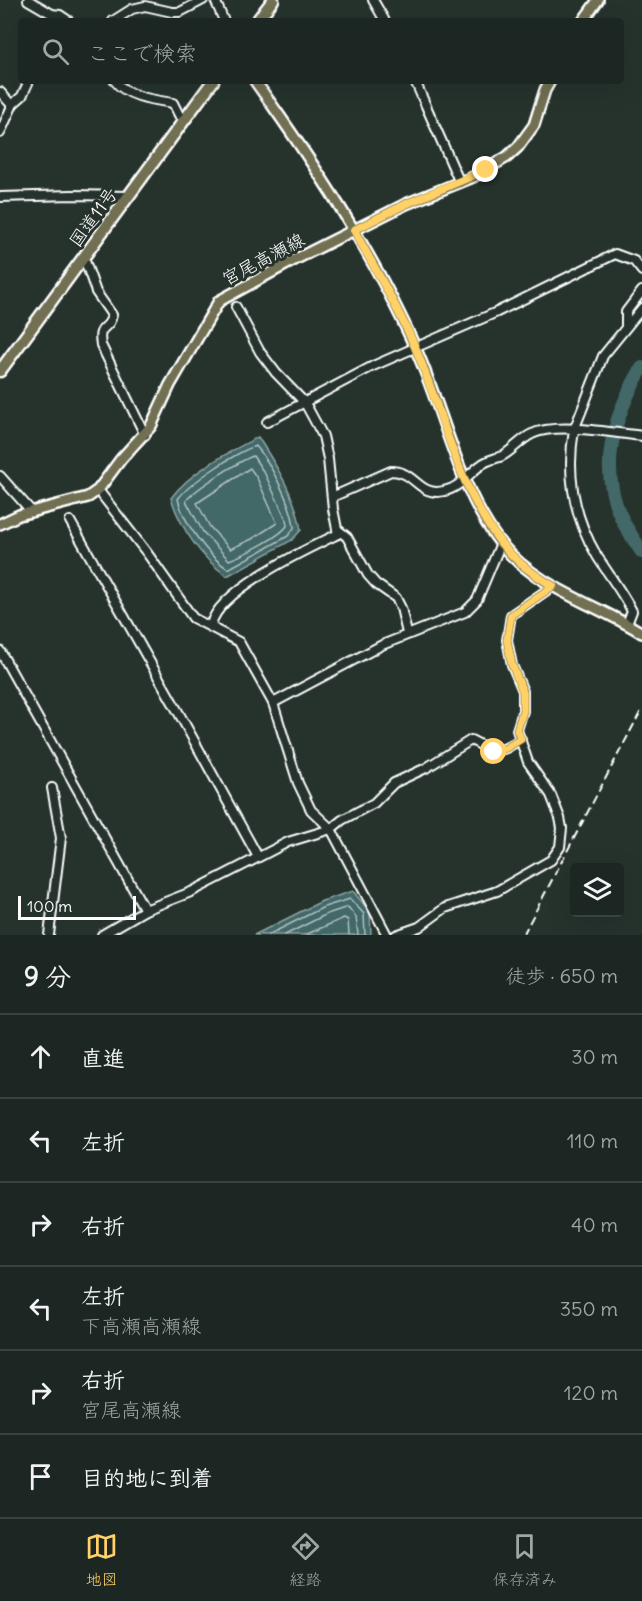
<!DOCTYPE html>
<html lang="ja">
<meta charset="utf-8">
<style>
:root{--surface:#1c2622;--page:#252e2a;--text:#f1f3f6;--muted:#a0a5a5;--line:#3a4340;--accent:#ffd166}
body{margin:0;font-family:Delius,"Klee One",sans-serif;background:var(--page);color:var(--text)}
.controls{position:absolute;right:18px;bottom:18px;display:grid;overflow:hidden;border-radius:6px;box-shadow:0 6px 24px #0002}
.controls button{width:54px;height:54px;display:grid;place-items:center;padding:0;border:0;border-bottom:2px solid var(--line);background:var(--surface);color:var(--text);font:30px sans-serif}
.scale{position:absolute;left:18px;bottom:15px;width:118px;box-sizing:border-box;padding-left:6px;border:3px solid #fff;border-top:0;font-size:16px;line-height:21px;white-space:nowrap;color:#fff;-webkit-text-stroke:4px #26332d;paint-order:stroke}
.stop{position:absolute;width:18px;height:18px;margin:-14px;border:4px solid #ffd166;border-radius:50%;background:#fff}
.stop.end{background:#ffd166;border-color:#fff;box-shadow:0 2px 6px #0008}
.list{margin:0;padding:0;list-style:none}
h2{display:flex;justify-content:space-between;align-items:center;height:78px;margin:0;padding:0 24px;font-size:26px}
h2 small{font-size:20px;font-weight:400;color:var(--muted)}
.list li{display:grid;grid-template-columns:39px 1fr auto;gap:18px;align-items:center;box-sizing:border-box;height:84px;padding:0 24px;border-top:2px solid var(--line)}
.list b{display:block;font-size:22px;white-space:nowrap}
.list p{margin:0;font-size:20px;white-space:nowrap;color:var(--muted)}
.list em{font-size:20px;font-style:normal;color:var(--muted)}
.icon{flex:none;width:33px;height:33px;fill:none;stroke:currentColor;stroke-width:2;stroke-linecap:round;stroke-linejoin:round}
.map{position:relative;flex:none;width:642px;height:935px;overflow:hidden}
.search{position:absolute;background:var(--surface);box-shadow:0 6px 24px #0002;left:18px;right:18px;top:18px;height:66px;display:flex;align-items:center;gap:15px;box-sizing:border-box;padding:0 21px;border-radius:6px;color:var(--muted);font-size:22px}
.sheet{height:582px;background:var(--surface)}
nav{display:flex;justify-content:space-around;align-items:center;box-sizing:border-box;height:84px;border-top:2px solid var(--line);background:var(--surface);font-size:16px;color:var(--muted)}
nav a{display:grid;justify-items:center;gap:3px}
nav .on{color:var(--accent)}
.map>svg:first-child{display:block}
.water{fill:#436768;stroke:#8ea4a4;stroke-width:1.5}
.lines{fill:none;stroke-linecap:round;stroke-linejoin:round}
.shore{stroke:#b4c2c3;stroke-width:1.5}
.river{stroke:#436768;stroke-width:14}
.minor-casing{stroke:#fff;stroke-width:12}
.major-casing{stroke:#fff;stroke-width:14}
.highway-casing{stroke:#fff;stroke-width:15}
.minor{stroke:#26332d;stroke-width:8}
.major{stroke:#716f52;stroke-width:9}
.highway{stroke:#716f52;stroke-width:10}
.rail{stroke:#fff;stroke-width:2;stroke-dasharray:9 4.5;stroke-linecap:butt}
.route{stroke:#ffd166;stroke-width:8}
.labels{text-anchor:middle;dominant-baseline:central;stroke-width:6;stroke-linejoin:round;paint-order:stroke}
.street-label{font-size:18px;fill:#fff;stroke:#26332d}
</style>
<div class="map">
<svg width="642" height="935" viewBox="0 0 642 935">
<rect width="100%" height="100%" fill="#26332d"/>
<filter id="ink" filterUnits="userSpaceOnUse"><feTurbulence type="fractalNoise" baseFrequency=".0167" numOctaves="2"/><feDisplacementMap in="SourceGraphic" scale="12" xChannelSelector="R" yChannelSelector="G"/><feConvolveMatrix kernelMatrix="1 2 1 2 8 2 1 2 1" color-interpolation-filters="sRGB"/></filter>
<g filter="url(#ink)">
<g class="water">
<path d="M258,437C276,465 296,497 301,530L292,540L227,576C201,558 181,529 171,498C191,471 228,453 258,437Z"/>
<path d="M353,891L370,912L371,935H254L322,901Z"/>
</g>
<g class="lines">
<g class="shore">
<path d="M256,446C270,462 293,507 294,528L288,536L228,569C208,556 183,522 178,499C188,484 238,451 256,446Z"/>
<path d="M253,456L265,474L286,519L287,526C278,538 243,555 229,560L203,532L186,501C194,489 240,461 253,456Z"/>
<path d="M250,468L257,478L277,523L252,539L230,549L210,527L197,503Z"/>
<path d="M268,935L324,907L350,899L364,914L365,935"/>
<path d="M285,935L327,914L348,907L356,917L358,935"/>
<path d="M305,935L344,918L348,920L349,935"/>
</g>
<path class="river" d="M642,368C615,413 597,466 621,517C626,529 635,541 642,552"/>
<g class="minor-casing">
<g id="minor">
<path d="M28,0L52,14L60,15L69,21"/>
<path d="M215,0L224,21"/>
<path d="M373,0L385,21"/>
<path d="M113,21L132,9L145,6L172,12H180L203,0"/>
<path d="M115,81C127,97 154,100 173,103L179,115L185,119"/>
<path d="M415,81L460,183"/>
<path d="M0,92L9,102L13,104"/>
<path d="M0,133L13,104L22,96L29,81"/>
<path d="M0,197L72,195L129,196"/>
<path d="M84,258L96,292L112,315C109,332 97,323 101,345L145,435"/>
<path d="M236,307L260,352L276,373L305,403L323,436L328,459L333,509L337,529L347,537L368,575L376,584L396,598L401,608L407,633"/>
<path d="M626,326V312L642,291"/>
<path d="M267,422L373,366L497,312L615,254L634,261L642,271"/>
<path d="M0,476L32,512"/>
<path d="M98,490L147,553L193,618L239,642L273,703L298,783L311,810L331,829L387,935"/>
<path d="M332,497L391,471C416,471 418,497 444,491C460,488 468,474 481,465C487,460 495,459 502,456C513,450 521,439 532,434C556,422 614,433 642,436"/>
<path d="M70,521L181,717L258,857"/>
<path d="M627,624L632,611C622,592 609,575 597,556C574,517 566,475 574,430L603,356L642,308"/>
<path d="M214,628L211,625C218,590 307,549 338,534L337,529"/>
<path d="M0,651L145,910"/>
<path d="M273,703L382,645L465,612L477,600L501,543"/>
<path d="M49,935L61,838L52,788"/>
<path d="M102,935L145,910L191,892L288,842L331,829L342,820L374,803L394,783L426,768L471,740L494,752L506,748L521,739"/>
<path d="M396,935L419,927L445,908L497,891L551,860L560,847L562,828L560,818L551,795L528,762L517,730L523,711V691L512,665L507,640L511,615L553,586"/>
</g>
</g>
<g class="major-casing">
<g id="major">
<path d="M583,21L598,0"/>
<path d="M255,81C315,165 372,251 414,345C443,407 458,490 501,544C537,588 596,604 642,633"/>
<path d="M0,524L19,515L88,497L98,490L121,459L151,426L170,385L219,301L296,259L406,204L473,177L507,157L518,147L534,125L545,90L550,81"/>
</g>
</g>
<g class="highway-casing">
<g id="highway">
<path d="M257,21L273,0"/>
<path d="M0,371L213,81"/>
</g>
</g>
<use href="#minor" class="minor"/>
<use href="#major" class="major"/>
<use href="#highway" class="highway"/>
<path class="rail" d="M523,935L642,709"/>
</g>
</g>
<g class="lines" filter="url(#ink)">
<path class="route" d="M486,170L406,204L354,230C375,269 398,307 415,347C442,411 458,488 501,543C515,561 534,575 553,586L511,615L507,640L512,665L523,692V711L517,730L521,739L506,748L494,752"/>
</g>
<g class="labels">
<g class="street-label">
<text transform="translate(93 217) rotate(-54)">国道11号</text>
<text transform="translate(263 259) rotate(-28)">宮尾高瀬線</text>
</g>
</g>
</svg>
<div class="controls">
<button><svg class="icon" aria-label="layers" viewBox="0 0 24 24"><path d="M12 4l9 5-9 5-9-5zM3 14l9 5 9-5"/></svg></button>
</div>
<div class="scale">100 m</div>
<div class="stop" style="left:494px;top:752px"></div>
<div class="stop end" style="left:486px;top:170px"></div>
<div class="search"><svg class="icon" aria-label="search" viewBox="0 0 24 24"><circle cx="10" cy="10" r="6"/><path d="M15 15l6 6"/></svg>ここで検索</div>
</div>
<section class="sheet">
<h2>9 分<small>徒歩 · 650 m</small></h2>
<ul class="list">
<li><svg class="icon" aria-label="ahead" viewBox="0 0 24 24"><path d="M12 20V5M6 11l6-6 6 6"/></svg><div><b>直進</b></div><em>30 m</em></li>
<li><svg class="icon" aria-label="left" viewBox="0 0 24 24"><path d="M17 20v-9H6M10 6l-5 5 5 5"/></svg><div><b>左折</b></div><em>110 m</em></li>
<li><svg class="icon" aria-label="right" viewBox="0 0 24 24"><path d="M7 20v-9h11M14 6l5 5-5 5"/></svg><div><b>右折</b></div><em>40 m</em></li>
<li><svg class="icon" aria-label="left" viewBox="0 0 24 24"><path d="M17 20v-9H6M10 6l-5 5 5 5"/></svg><div><b>左折</b><p>下高瀬高瀬線</p></div><em>350 m</em></li>
<li><svg class="icon" aria-label="right" viewBox="0 0 24 24"><path d="M7 20v-9h11M14 6l5 5-5 5"/></svg><div><b>右折</b><p>宮尾高瀬線</p></div><em>120 m</em></li>
<li><svg class="icon" aria-label="arrive" viewBox="0 0 24 24"><path d="M6 21V4h12l-3 4 3 4H6"/></svg><div><b>目的地に到着</b></div></li>
</ul>
</section>
<nav>
<a class="on"><svg class="icon" aria-label="map" viewBox="0 0 24 24"><path d="M3 6l6-2 6 2 6-2v14l-6 2-6-2-6 2zM9 4v14M15 6v14"/></svg>地図</a>
<a><svg class="icon" aria-label="directions" viewBox="0 0 24 24"><path d="M12 3l9 9-9 9-9-9zM9 14v-3h6M13 9l2 2-2 2"/></svg>経路</a>
<a><svg class="icon" aria-label="saved" viewBox="0 0 24 24"><path d="M7 4h10v16l-5-4-5 4z"/></svg>保存済み</a>
</nav>
